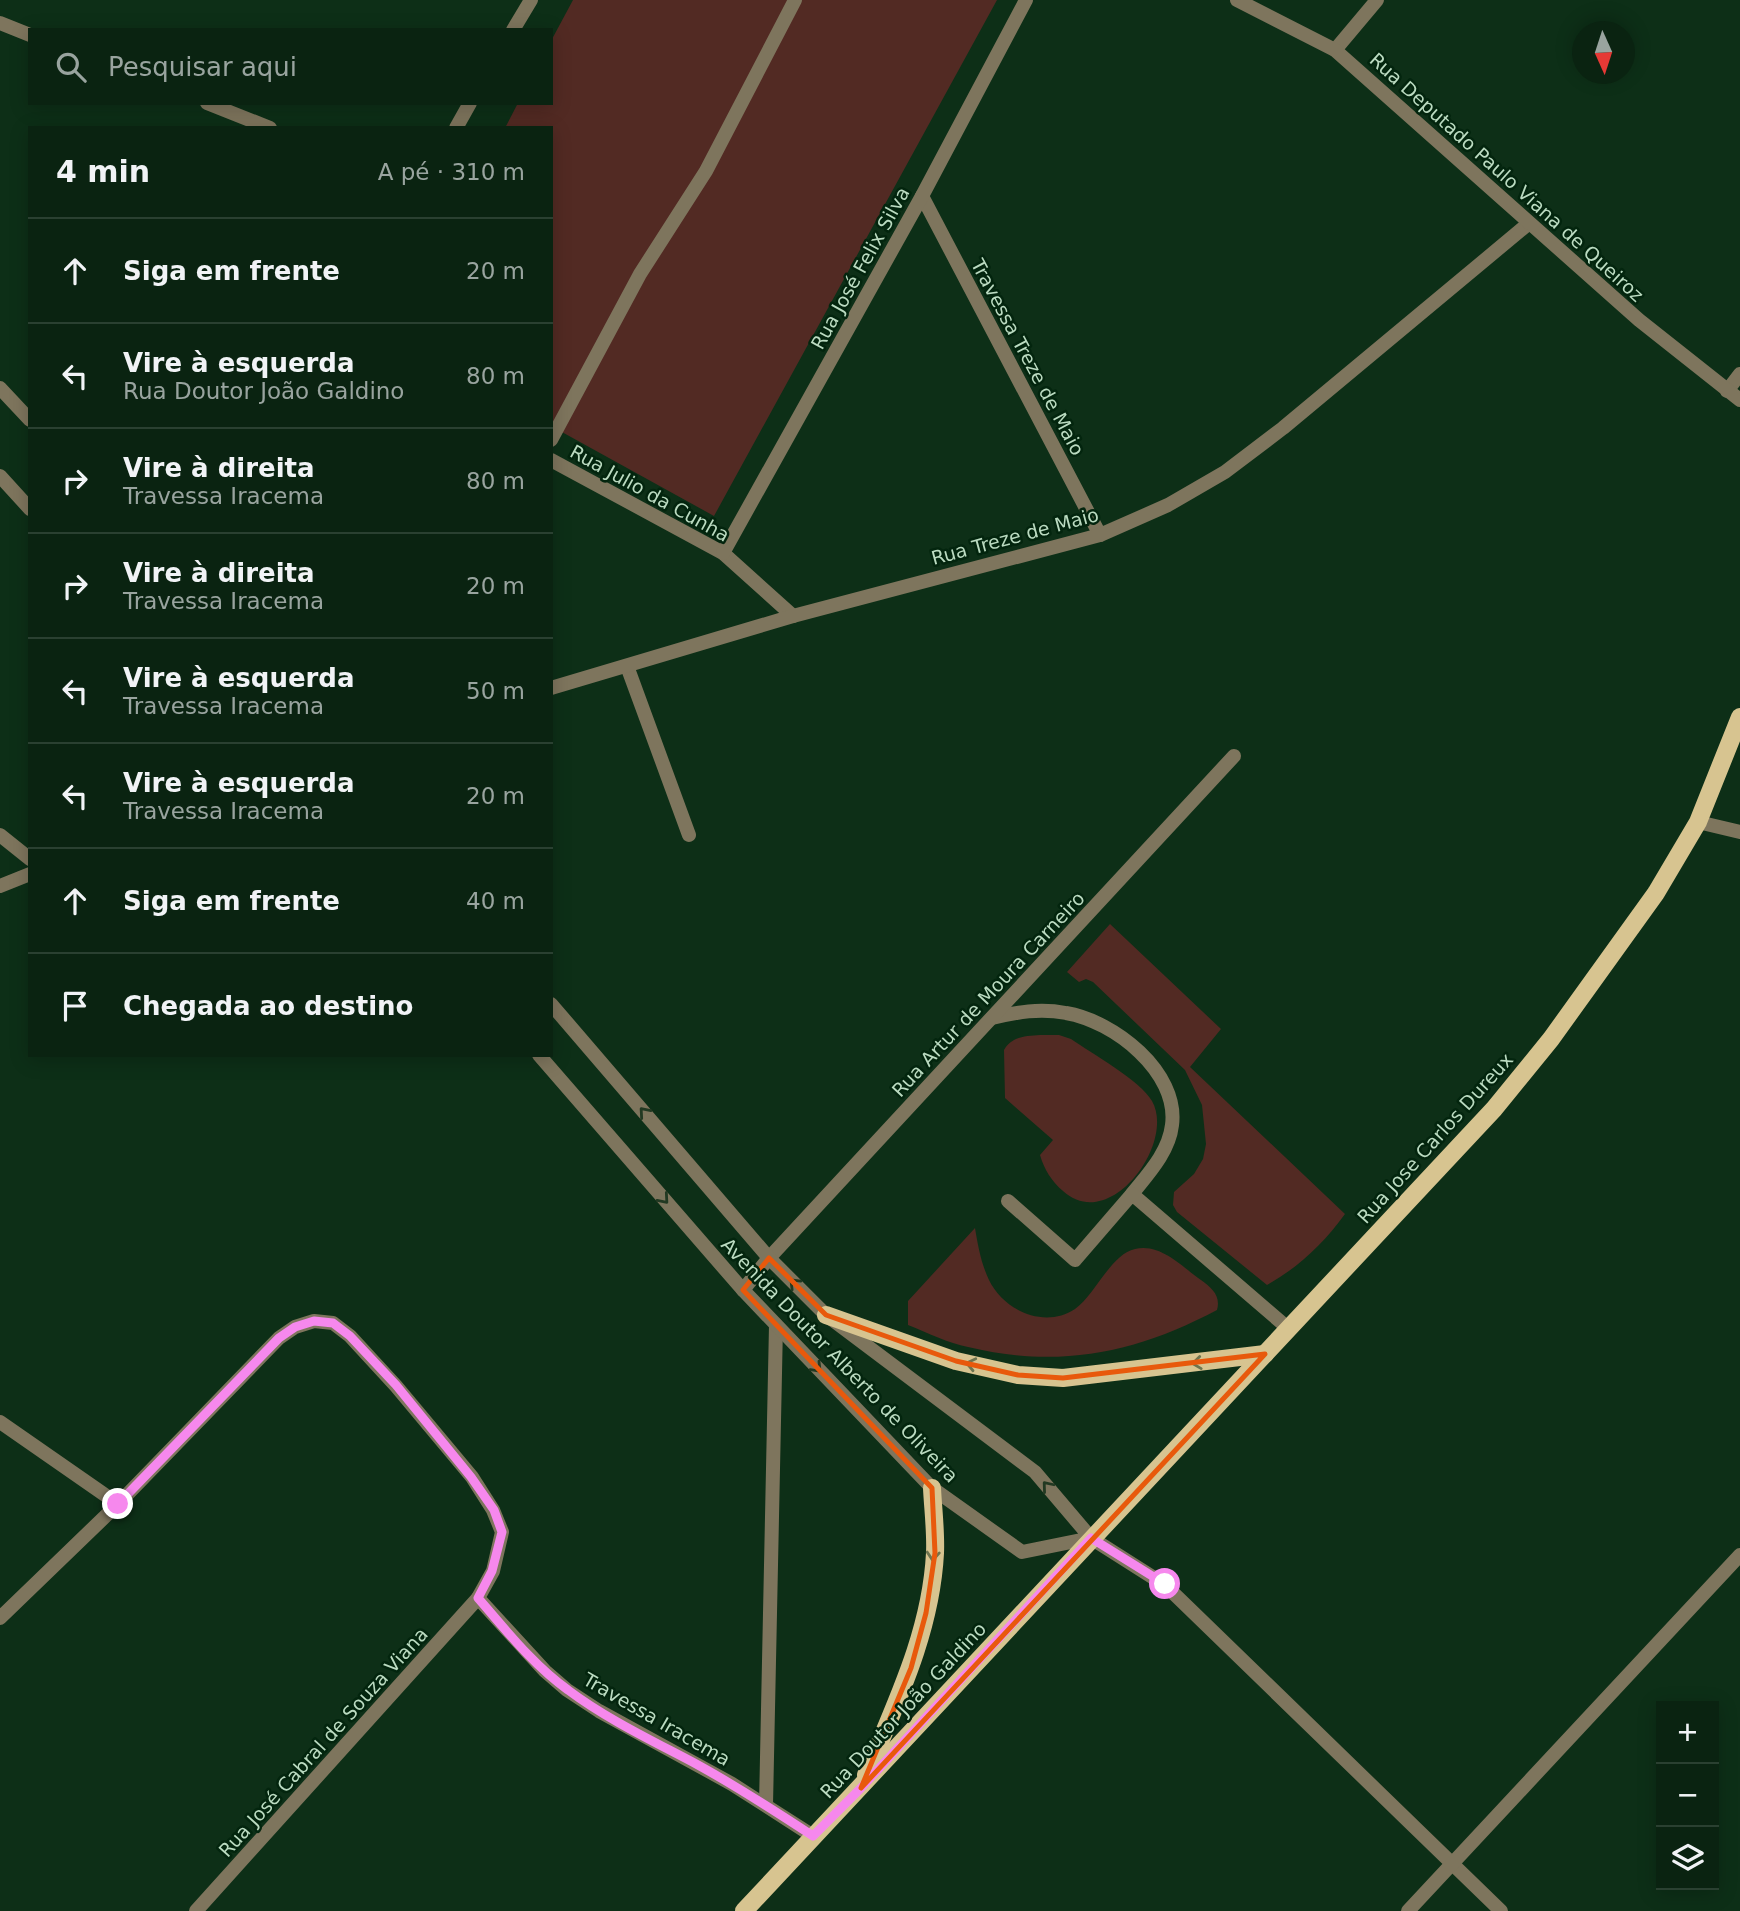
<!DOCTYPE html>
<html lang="pt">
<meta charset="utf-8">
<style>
:root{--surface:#0a2311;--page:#182f1f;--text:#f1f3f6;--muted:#99a49f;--line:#2a4031}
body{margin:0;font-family:"DejaVu Sans",sans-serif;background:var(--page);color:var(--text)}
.controls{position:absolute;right:21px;bottom:21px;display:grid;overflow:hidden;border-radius:0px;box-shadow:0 4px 18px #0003}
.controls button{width:63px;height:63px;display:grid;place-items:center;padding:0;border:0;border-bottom:2px solid var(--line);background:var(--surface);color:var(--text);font:35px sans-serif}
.compass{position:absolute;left:1572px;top:21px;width:63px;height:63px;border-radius:50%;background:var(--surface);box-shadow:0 4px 18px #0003;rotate:177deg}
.stop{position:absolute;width:21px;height:21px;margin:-16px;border:5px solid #f688ed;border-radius:50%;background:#fff}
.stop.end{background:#f688ed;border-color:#fff;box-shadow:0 2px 7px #0008}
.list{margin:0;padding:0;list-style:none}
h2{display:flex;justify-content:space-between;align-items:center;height:91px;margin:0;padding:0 28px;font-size:30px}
h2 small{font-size:23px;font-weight:400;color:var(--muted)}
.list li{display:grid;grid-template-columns:46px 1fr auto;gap:21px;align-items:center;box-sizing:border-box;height:105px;padding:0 28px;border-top:2px solid var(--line)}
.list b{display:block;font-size:26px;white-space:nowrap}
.list p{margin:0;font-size:23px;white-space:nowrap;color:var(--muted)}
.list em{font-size:23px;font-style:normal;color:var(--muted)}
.icon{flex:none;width:38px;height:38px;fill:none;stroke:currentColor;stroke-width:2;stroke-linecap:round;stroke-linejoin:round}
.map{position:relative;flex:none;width:1740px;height:1911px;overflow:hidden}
.search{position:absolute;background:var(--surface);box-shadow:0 4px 18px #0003;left:28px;top:28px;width:525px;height:77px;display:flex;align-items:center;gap:18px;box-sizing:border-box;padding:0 24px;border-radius:0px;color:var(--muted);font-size:26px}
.panel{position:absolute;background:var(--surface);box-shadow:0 4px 18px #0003;left:28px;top:126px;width:525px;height:931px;border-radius:0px}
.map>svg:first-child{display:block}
.green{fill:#522a23}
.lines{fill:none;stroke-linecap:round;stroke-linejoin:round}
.service{stroke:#7e755d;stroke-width:14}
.minor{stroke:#7e755d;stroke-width:14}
.tertiary{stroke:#7e755d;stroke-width:14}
.primary{stroke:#d7c490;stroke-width:18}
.oneway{stroke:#223922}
.oneway2{stroke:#6d744f}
.route{stroke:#f688ed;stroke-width:9}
.marked{fill:none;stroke:#e8590c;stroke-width:5;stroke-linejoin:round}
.labels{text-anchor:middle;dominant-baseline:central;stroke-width:5;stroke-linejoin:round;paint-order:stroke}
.street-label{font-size:19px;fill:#bbdbc1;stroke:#03250e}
</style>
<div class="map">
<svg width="1740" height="1911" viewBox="0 0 1740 1911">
<rect width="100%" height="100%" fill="#0d2f17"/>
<g class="green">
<path d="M573,0H997L714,516L551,426V128H505L518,103H551V41Z"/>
<path d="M1110,924L1221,1029L1190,1067L1345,1214C1323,1244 1299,1267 1267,1285L1177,1212L1173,1205L1174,1192L1194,1174L1203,1159L1206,1144L1202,1105L1185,1070L1093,982L1086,979L1079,982L1067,972Z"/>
<path d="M1040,1035H1059L1071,1039C1091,1053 1141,1081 1152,1101C1176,1143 1110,1234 1063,1191C1052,1182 1044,1169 1040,1155L1053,1140L1005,1098L1004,1050C1012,1036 1026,1036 1040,1035Z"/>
<path d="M975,1228C978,1246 981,1263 989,1280C1004,1311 1045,1329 1075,1309C1095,1295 1111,1254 1135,1249C1161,1243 1182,1267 1201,1280C1212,1288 1221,1296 1217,1310C1136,1353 1059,1369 968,1347C948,1343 928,1333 908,1325V1301Z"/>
</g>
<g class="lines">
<g class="service">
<path d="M551,440L640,274L706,171L795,0"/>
<path d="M992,1018C1017,1012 1040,1008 1066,1013C1114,1021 1179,1072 1172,1125C1169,1152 1148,1174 1132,1194"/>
<path d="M1008,1201L1075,1260L1132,1194L1289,1329"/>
<path d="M766,1805L776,1325"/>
</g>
<g class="minor">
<path d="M0,23L30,35"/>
<path d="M513,30L531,0"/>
<path d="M1335,50L1377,0"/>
<path d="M207,103L270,128"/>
<path d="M456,128L470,103"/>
<path d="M922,196L1100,535"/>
<path d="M1727,391L1740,374"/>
<path d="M551,460L723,553L793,616"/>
<path d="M723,553L922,196L1026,0"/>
<path d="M627,666L689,835"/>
<path d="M551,688L793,616L1100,535L1168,505L1225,472L1283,428L1528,224"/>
<path d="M1698,822L1740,832"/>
<path d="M0,835L30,859"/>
<path d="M0,886L30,874"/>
<path d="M743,1290L769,1258L1234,756"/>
<path d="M0,1422L118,1504L279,1338L295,1327L314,1321L333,1323L350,1336L396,1386L472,1477L493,1510L502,1532L493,1571L478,1598L545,1671L567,1690L599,1711L732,1784L813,1836"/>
<path d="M1091,1538L1165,1585L1501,1911"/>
<path d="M0,1618L118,1504"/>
<path d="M196,1911L478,1598"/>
<path d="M1408,1911L1740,1555"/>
</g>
<g class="tertiary">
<path d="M1237,0L1335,50L1639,320L1740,400"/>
<path d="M0,388L30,420"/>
<path d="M0,476L30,509"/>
<path d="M539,1055L743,1290L932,1488L1022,1552L1091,1538L1035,1472L826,1315L769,1258L551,1004"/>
</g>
<g class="primary">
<path d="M826,1315L956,1361L1018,1375L1063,1378L1265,1354"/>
<path d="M866,1775C896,1703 931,1632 935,1553C936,1532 933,1509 932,1488"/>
<path d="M744,1911L1494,1109L1551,1039L1656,893L1698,822L1740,717"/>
</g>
</g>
<defs><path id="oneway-chevron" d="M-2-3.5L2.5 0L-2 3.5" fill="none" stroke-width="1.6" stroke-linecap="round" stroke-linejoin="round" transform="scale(1.75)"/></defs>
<g class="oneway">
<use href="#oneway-chevron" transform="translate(644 1112) rotate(-131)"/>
<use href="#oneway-chevron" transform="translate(664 1199) rotate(49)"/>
<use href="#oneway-chevron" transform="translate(794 1283) rotate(-135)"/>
<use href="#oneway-chevron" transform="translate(817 1368) rotate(46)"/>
<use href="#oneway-chevron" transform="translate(1047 1486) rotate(-130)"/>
</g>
<g class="oneway2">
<use href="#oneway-chevron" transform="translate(1197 1363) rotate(173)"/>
<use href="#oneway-chevron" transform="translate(971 1364) rotate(-167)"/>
<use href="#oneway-chevron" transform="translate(933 1556) rotate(94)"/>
</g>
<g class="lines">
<path class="route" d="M118,1504L279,1338L295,1327L314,1321L333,1323L350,1336L396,1385L471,1477L494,1510L502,1532L492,1571L478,1598C506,1630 533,1665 568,1690C608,1720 655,1742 698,1765C738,1787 775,1811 813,1836L861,1788L1091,1538L1165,1584"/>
</g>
<path class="marked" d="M769,1258L826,1315L956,1361L1018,1375L1063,1378L1265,1354L861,1788L911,1668L926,1613L935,1553L932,1488L743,1290Z"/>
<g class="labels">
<g class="street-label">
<text transform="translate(1507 177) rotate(42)">Rua Deputado Paulo Viana de Queiroz</text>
<text transform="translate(860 268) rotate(-61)">Rua José Felix Silva</text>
<text transform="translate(1028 357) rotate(62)">Travessa Treze de Maio</text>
<text transform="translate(650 493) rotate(29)">Rua Julio da Cunha</text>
<text transform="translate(1015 536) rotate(-15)">Rua Treze de Maio</text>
<text transform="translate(988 994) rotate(-47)">Rua Artur de Moura Carneiro</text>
<text transform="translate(1435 1138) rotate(-48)">Rua Jose Carlos Dureux</text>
<text transform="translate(840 1360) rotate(46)">Avenida Doutor Alberto de Oliveira</text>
<text transform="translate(903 1710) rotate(-47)">Rua Doutor João Galdino</text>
<text transform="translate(657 1719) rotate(30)">Travessa Iracema</text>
<text transform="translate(323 1742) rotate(-48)">Rua José Cabral de Souza Viana</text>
</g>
</g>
</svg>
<div class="controls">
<button>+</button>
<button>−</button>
<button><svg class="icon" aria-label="layers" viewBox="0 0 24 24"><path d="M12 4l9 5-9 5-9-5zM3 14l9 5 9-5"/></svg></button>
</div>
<svg class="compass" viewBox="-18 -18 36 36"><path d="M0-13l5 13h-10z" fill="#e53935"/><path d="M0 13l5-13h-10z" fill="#99a49f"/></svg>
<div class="stop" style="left:1165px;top:1584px"></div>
<div class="stop end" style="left:118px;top:1504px"></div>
<div class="search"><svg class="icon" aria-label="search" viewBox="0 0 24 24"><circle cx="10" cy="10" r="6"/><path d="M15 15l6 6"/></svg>Pesquisar aqui</div>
<section class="panel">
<h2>4 min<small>A pé · 310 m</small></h2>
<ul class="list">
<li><svg class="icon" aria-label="ahead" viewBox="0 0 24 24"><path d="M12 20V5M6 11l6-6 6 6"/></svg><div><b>Siga em frente</b></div><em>20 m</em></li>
<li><svg class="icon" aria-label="left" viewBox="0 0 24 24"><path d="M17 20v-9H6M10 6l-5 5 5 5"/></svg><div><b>Vire à esquerda</b><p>Rua Doutor João Galdino</p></div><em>80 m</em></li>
<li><svg class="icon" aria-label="right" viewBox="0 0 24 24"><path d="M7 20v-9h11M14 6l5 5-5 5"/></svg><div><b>Vire à direita</b><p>Travessa Iracema</p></div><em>80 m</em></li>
<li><svg class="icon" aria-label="right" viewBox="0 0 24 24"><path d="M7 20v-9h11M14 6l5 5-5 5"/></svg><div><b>Vire à direita</b><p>Travessa Iracema</p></div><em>20 m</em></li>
<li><svg class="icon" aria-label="left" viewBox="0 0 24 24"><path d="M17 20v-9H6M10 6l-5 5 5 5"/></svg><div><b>Vire à esquerda</b><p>Travessa Iracema</p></div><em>50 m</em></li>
<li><svg class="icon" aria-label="left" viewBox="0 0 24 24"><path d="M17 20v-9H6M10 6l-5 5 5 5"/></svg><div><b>Vire à esquerda</b><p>Travessa Iracema</p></div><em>20 m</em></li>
<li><svg class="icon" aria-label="ahead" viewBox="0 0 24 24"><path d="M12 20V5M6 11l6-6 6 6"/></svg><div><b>Siga em frente</b></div><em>40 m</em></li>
<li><svg class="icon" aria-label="arrive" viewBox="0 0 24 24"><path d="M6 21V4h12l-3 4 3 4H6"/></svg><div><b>Chegada ao destino</b></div></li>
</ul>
</section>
</div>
